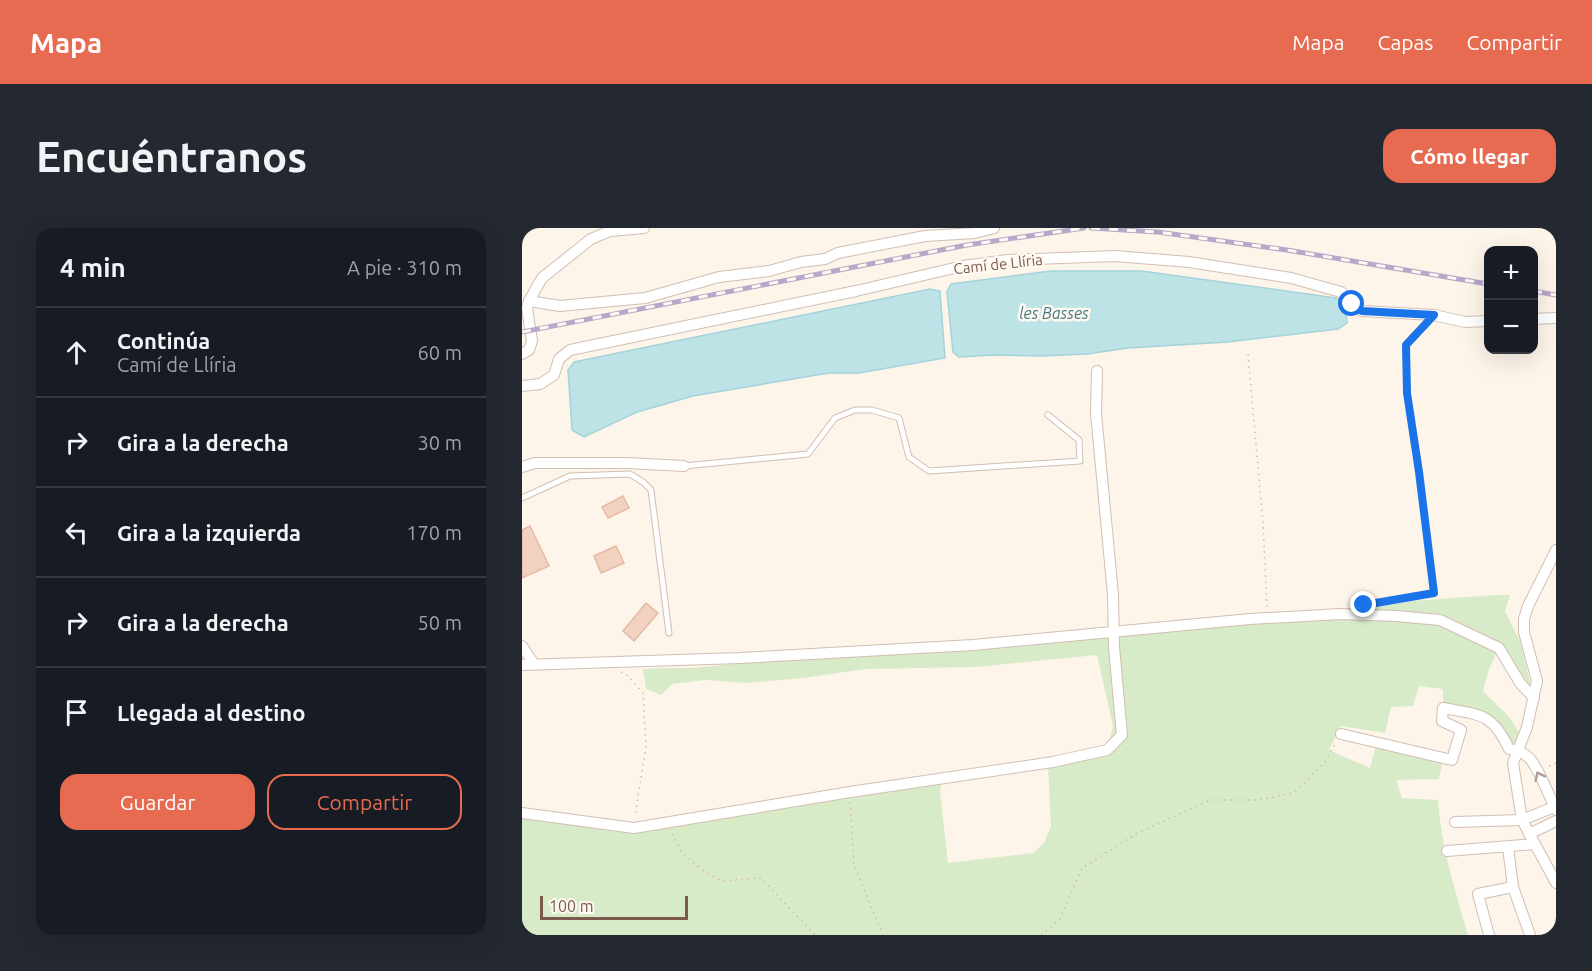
<!DOCTYPE html>
<html lang="es">
<meta charset="utf-8">
<style>
:root{--surface:#171b24;--page:#242831;--text:#f1f3f6;--muted:#9ea1a6;--line:#363941;--accent:#e66b50}
body{margin:0;font-family:Ubuntu,sans-serif;background:var(--page);color:var(--text)}
.controls{position:absolute;right:18px;top:18px;display:grid;overflow:hidden;border-radius:12px;box-shadow:0 6px 24px #0002}
.controls button{width:54px;height:54px;display:grid;place-items:center;padding:0;border:0;border-bottom:2px solid var(--line);background:var(--surface);color:var(--text);font:30px sans-serif}
.scale{position:absolute;left:18px;bottom:15px;width:148px;box-sizing:border-box;padding-left:6px;border:3px solid #795a4c;border-top:0;font-size:16px;line-height:21px;white-space:nowrap;color:#795a4c;-webkit-text-stroke:4px #fff9f1;paint-order:stroke}
.stop{position:absolute;width:18px;height:18px;margin:-14px;border:4px solid #1a73e8;border-radius:50%;background:#fff}
.stop.end{background:#1a73e8;border-color:#fff;box-shadow:0 2px 6px #0008}
.list{margin:0;padding:0;list-style:none}
h2{display:flex;justify-content:space-between;align-items:center;height:78px;margin:0;padding:0 24px;font-size:26px}
h2 small{font-size:20px;font-weight:400;color:var(--muted)}
.list li{display:grid;grid-template-columns:39px 1fr auto;gap:18px;align-items:center;box-sizing:border-box;height:90px;padding:0 24px;border-top:2px solid var(--line)}
.list b{display:block;font-size:22px;white-space:nowrap}
.list p{margin:0;font-size:20px;white-space:nowrap;color:var(--muted)}
.list em{font-size:20px;font-style:normal;color:var(--muted)}
.actions{display:flex;gap:12px;padding:18px 24px}
.actions a{flex:1;padding:14px 0;border:2px solid var(--accent);border-radius:18px;text-align:center;font-size:21px;color:var(--accent)}
.actions .main{background:var(--accent);color:#fff}
.icon{flex:none;width:33px;height:33px;fill:none;stroke:currentColor;stroke-width:2;stroke-linecap:round;stroke-linejoin:round}
.map{position:relative;flex:none;width:1034px;height:707px;overflow:hidden;border-radius:18px}
header{display:flex;align-items:center;gap:36px;box-sizing:border-box;height:84px;padding:0 30px;background:var(--accent);color:#fff}
header strong{font-size:28px}
nav{display:flex;gap:33px;margin-inline-start:auto;font-size:21px}
.intro{display:flex;align-items:center;justify-content:space-between;box-sizing:border-box;height:144px;padding:0 36px}
h1{margin:0;font-size:42px}
.button{padding:15px 27px;border-radius:18px;background:var(--accent);color:#fff;font-size:21px;font-weight:700}
main{display:flex;gap:36px;padding:0 36px}
aside{flex:1;background:var(--surface);border-radius:18px;box-shadow:0 6px 24px #0002}
.map>svg:first-child{display:block}
.green{fill:#d7ebc8}
.water{fill:#bee3e7;stroke:#a4d3d9;stroke-width:1.5}
.building{fill:#f2d3c1;stroke:#e5b9a2;stroke-width:1.5}
.lines{fill:none;stroke-linecap:round;stroke-linejoin:round}
.service-casing{stroke:#d2beb2;stroke-width:7}
.minor-casing{stroke:#d2beb2;stroke-width:12}
.path{stroke:#d8b6a4;stroke-width:1.5;stroke-dasharray:1.5 4.5;stroke-linecap:butt}
.service{stroke:#fff;stroke-width:5}
.minor{stroke:#fff;stroke-width:10}
.rail-casing{stroke:#b7a7c8;stroke-width:5}
.rail{stroke:#fff9f1;stroke-width:3;stroke-dasharray:9;stroke-linecap:butt}
.oneway{stroke:#af9c94}
.route{stroke:#1a73e8;stroke-width:8}
.labels{text-anchor:middle;dominant-baseline:central;stroke-width:5;stroke-linejoin:round;paint-order:stroke}
.street-label{font-size:15px;fill:#795a4c;stroke:#fff9f1}
.water-label{font-size:16px;font-style:italic;fill:#437c84;stroke:#fff9f1}
</style>
<header>
<strong>Mapa</strong>
<nav><a>Mapa</a><a>Capas</a><a>Compartir</a></nav>
</header>
<div class="intro"><h1>Encuéntranos</h1><a class="button">Cómo llegar</a></div>
<main>
<aside>
<h2>4 min<small>A pie · 310 m</small></h2>
<ul class="list">
<li><svg class="icon" aria-label="ahead" viewBox="0 0 24 24"><path d="M12 20V5M6 11l6-6 6 6"/></svg><div><b>Continúa</b><p>Camí de Llíria</p></div><em>60 m</em></li>
<li><svg class="icon" aria-label="right" viewBox="0 0 24 24"><path d="M7 20v-9h11M14 6l5 5-5 5"/></svg><div><b>Gira a la derecha</b></div><em>30 m</em></li>
<li><svg class="icon" aria-label="left" viewBox="0 0 24 24"><path d="M17 20v-9H6M10 6l-5 5 5 5"/></svg><div><b>Gira a la izquierda</b></div><em>170 m</em></li>
<li><svg class="icon" aria-label="right" viewBox="0 0 24 24"><path d="M7 20v-9h11M14 6l5 5-5 5"/></svg><div><b>Gira a la derecha</b></div><em>50 m</em></li>
<li><svg class="icon" aria-label="arrive" viewBox="0 0 24 24"><path d="M6 21V4h12l-3 4 3 4H6"/></svg><div><b>Llegada al destino</b></div></li>
</ul>
<div class="actions"><a class="main">Guardar</a><a>Compartir</a></div>
</aside>
<div class="map">
<svg width="1034" height="707" viewBox="0 0 1034 707">
<rect width="100%" height="100%" fill="#fdf5ea"/>
<path class="green" d="M973,367H988L983,383L998,413L1012,470L976,421L966,444L961,463L987,489L1001,510L996,523L971,494L921,480V461L897,458L891,478L869,479L863,505L819,498L807,522L848,540L854,518L920,535L917,551L874,552L880,570L916,572C919,619 933,662 946,707H0V585L112,600L421,551L418,563L426,635L511,625L522,615L529,598L526,538L585,522L591,498L575,427L454,439L344,441L281,450L226,455L183,452L150,456L139,467L124,461L121,441L145,440H172L220,435L818,386L889,373Z"/>
<g class="water">
<path d="M528,43H620L814,70L823,76L825,95L816,101L705,114L606,120L565,126L518,128L471,127L437,129L431,124L425,64L429,56Z"/>
<path d="M408,61L418,63L423,130L337,145H307L171,168L115,184L62,209L50,202L46,142L52,134Z"/>
</g>
<g class="building">
<path d="M101,268L107,280L86,290L80,279Z"/>
<path d="M8,298L27,338L0,350V302Z"/>
<path d="M94,318L102,335L79,345L72,328Z"/>
<path d="M124,375L136,385L112,413L101,403Z"/>
</g>
<g class="lines">
<g class="service-casing">
<g id="service">
<path d="M162,238L286,226L313,190L333,182H350L377,190L387,229L407,243L558,233L557,212L526,187"/>
<path d="M0,270L48,248L108,246L121,254L129,262L147,405"/>
</g>
</g>
<g class="minor-casing">
<g id="minor">
<path d="M7,73L38,78L123,70L197,49L247,43L279,34L303,31L316,25L403,8L453,5L472,0"/>
<path d="M1011,91L1034,90"/>
<path d="M0,126L7,122L10,113L5,80L7,73L20,50L69,11L88,3L122,0"/>
<path d="M0,158L18,156L32,147L37,131L48,122L334,63L441,38L486,32L593,28L667,34L769,50L819,64L830,76L840,83L912,87L943,94L966,93"/>
<path d="M0,239L13,235H105L162,238"/>
<path d="M1034,322L1006,378L1002,391V404L1015,453L1005,499L991,535L1000,592L1034,655"/>
<path d="M0,418L12,436"/>
<path d="M0,437L218,430L451,417L728,391L818,386L874,388L918,392L977,420L998,455L1012,470"/>
<path d="M819,506L930,532L939,502L920,493L921,480C957,487 970,484 987,521C993,522 1001,524 1006,529C1015,536 1028,570 1034,582"/>
<path d="M0,585L112,600L328,564L531,534L585,522L600,507L592,419L591,367L574,185L575,143"/>
<path d="M933,594L1000,592L1032,579"/>
<path d="M1007,606L1034,593"/>
<path d="M986,619L991,659L1008,707"/>
<path d="M925,623L1013,616"/>
<path d="M967,707L956,666L991,659"/>
</g>
</g>
<g class="path">
<path d="M726,126L741,295L745,380"/>
<path d="M850,376L912,365L897,244L885,165L884,117L903,96"/>
<path d="M99,444L106,448L121,465L124,518L113,588"/>
<path d="M1027,538L1034,535"/>
<path d="M328,574L332,637L361,707"/>
<path d="M150,606L161,626L183,644L200,653L239,650L293,707"/>
<path d="M519,707L538,691L560,640L614,606L688,572H735L772,565L803,534L814,514"/>
</g>
<use href="#service" class="service"/>
<use href="#minor" class="minor"/>
<g class="rail-casing">
<g id="rail">
<path d="M569,0L636,4L765,22L966,56"/>
<path d="M1011,63L1034,67"/>
<path d="M0,104L445,17L562,0"/>
</g>
</g>
<use href="#rail" class="rail"/>
</g>
<defs><path id="oneway-chevron" d="M-2-3.5L2.5 0L-2 3.5" fill="none" stroke-width="1.6" stroke-linecap="round" stroke-linejoin="round" transform="scale(1.5)"/></defs>
<use class="oneway" href="#oneway-chevron" transform="translate(1017 548) rotate(-117)"/>
<g class="lines">
<path class="route" d="M830,76L840,83L912,87L884,117L885,165L897,244L912,365L842,377"/>
</g>
<g class="labels">
<g class="street-label">
<text transform="translate(476 36) rotate(-6)">Camí de Llíria</text>
</g>
<g class="water-label">
<text x="532" y="85">les Basses</text>
</g>
</g>
</svg>
<div class="controls">
<button>+</button>
<button>−</button>
</div>
<div class="scale">100 m</div>
<div class="stop" style="left:830px;top:76px"></div>
<div class="stop end" style="left:842px;top:377px"></div>
</div>
</main>
